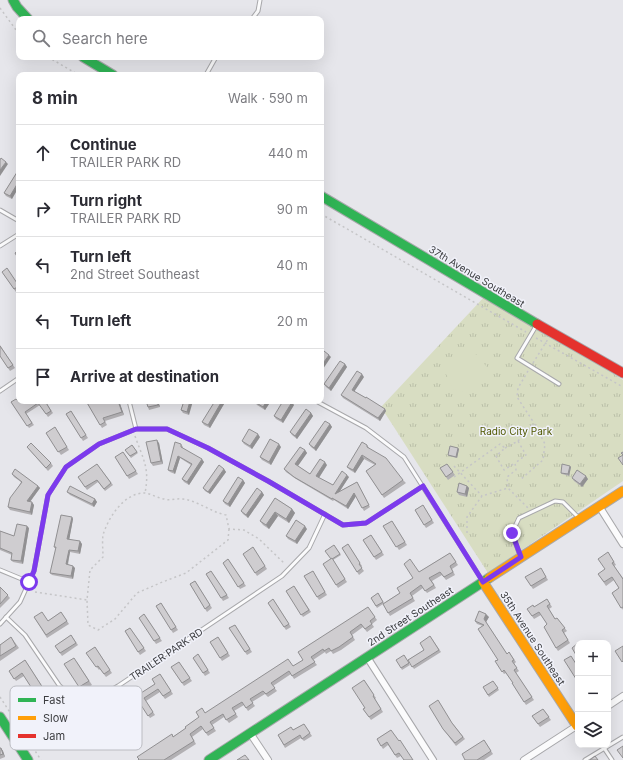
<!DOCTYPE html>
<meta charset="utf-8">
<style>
:root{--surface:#fff;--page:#f2f2f3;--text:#2b2b33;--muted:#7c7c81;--line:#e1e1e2}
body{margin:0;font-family:Inter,sans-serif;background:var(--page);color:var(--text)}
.controls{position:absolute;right:12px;bottom:12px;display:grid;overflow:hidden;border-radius:8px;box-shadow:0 4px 16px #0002}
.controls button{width:36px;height:36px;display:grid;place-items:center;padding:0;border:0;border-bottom:1px solid var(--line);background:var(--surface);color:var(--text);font:20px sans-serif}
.stop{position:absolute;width:12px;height:12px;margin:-9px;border:3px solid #7c3aed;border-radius:50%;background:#fff}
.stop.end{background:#7c3aed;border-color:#fff;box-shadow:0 1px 4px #0008}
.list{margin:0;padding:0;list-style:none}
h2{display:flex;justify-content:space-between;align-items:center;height:52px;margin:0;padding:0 16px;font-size:17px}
h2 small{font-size:13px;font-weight:400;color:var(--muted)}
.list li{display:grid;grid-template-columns:26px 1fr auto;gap:12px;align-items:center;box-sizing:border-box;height:56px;padding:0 16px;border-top:1px solid var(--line)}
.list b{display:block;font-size:15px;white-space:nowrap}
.list p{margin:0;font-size:13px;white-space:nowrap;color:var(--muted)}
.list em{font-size:13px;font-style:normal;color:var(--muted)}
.icon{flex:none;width:22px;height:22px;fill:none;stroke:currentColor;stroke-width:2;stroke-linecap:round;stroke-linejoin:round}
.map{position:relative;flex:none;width:623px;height:760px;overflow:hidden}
.search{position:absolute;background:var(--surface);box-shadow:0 4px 16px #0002;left:16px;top:16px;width:308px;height:44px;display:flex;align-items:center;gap:10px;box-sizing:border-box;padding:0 14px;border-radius:8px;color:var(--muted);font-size:15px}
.panel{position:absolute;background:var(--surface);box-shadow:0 4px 16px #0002;left:16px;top:72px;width:308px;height:332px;border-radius:8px}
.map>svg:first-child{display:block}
.grass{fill:url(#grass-tufts)}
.garden{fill:#d8ddc2}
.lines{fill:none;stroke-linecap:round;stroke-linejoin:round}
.lane-casing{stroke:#a8a8ab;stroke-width:5}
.street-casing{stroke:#a8a8ab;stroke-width:8}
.fast-casing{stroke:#a8a8ab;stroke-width:11}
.slow-casing{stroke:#a8a8ab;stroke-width:11}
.jam-casing{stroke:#a8a8ab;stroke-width:11}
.path{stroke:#c5c5c7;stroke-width:1.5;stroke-dasharray:2 3;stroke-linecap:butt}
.lane{stroke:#fbfbfc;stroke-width:3}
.street{stroke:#fbfbfc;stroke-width:6}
.fast{stroke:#30b455;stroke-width:9}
.slow{stroke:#ff9f0a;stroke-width:9}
.jam{stroke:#e5322d;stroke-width:9}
.wall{fill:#b2b0b3}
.shaded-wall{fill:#919092}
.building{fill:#cfcdd0;stroke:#919092}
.route{stroke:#7c3aed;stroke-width:5}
.labels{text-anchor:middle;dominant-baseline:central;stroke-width:3;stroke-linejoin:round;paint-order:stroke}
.street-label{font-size:10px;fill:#3c3d40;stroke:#f1f2fa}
.park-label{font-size:10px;fill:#505800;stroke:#f1f2fa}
.key{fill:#f1f2fa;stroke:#bbbcc2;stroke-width:1}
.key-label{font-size:11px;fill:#3c3d40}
</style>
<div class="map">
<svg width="623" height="760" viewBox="0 0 623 760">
<defs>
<pattern id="grass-tufts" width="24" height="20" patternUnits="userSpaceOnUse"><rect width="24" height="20" fill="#d8ddc2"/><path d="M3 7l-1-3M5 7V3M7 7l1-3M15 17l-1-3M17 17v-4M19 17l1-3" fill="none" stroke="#babfa8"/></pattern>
</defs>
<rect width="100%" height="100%" fill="#e6e6eb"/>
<path class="grass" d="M486,295L537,324L623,380V481L488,573L381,407Z"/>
<path class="garden" d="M472,350L493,374L470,394L453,389L446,374Z"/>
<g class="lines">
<g class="lane-casing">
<g id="lane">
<path d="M252,19L258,11L260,0"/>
<path d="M207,75V73L216,57"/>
<path d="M0,210L19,221"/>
<path d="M0,246L19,234"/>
<path d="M536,326L517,358L559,384"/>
<path d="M0,391L19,378"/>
<path d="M129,401L136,429"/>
<path d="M316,401L366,428L404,457L482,580"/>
<path d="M520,556L512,533L519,518L555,501L563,502L578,517"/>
<path d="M0,570L29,582"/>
<path d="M6,617L25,635L59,685L76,702H91L118,686L282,576L309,548L325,514"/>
<path d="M0,624L20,602L34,571L48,495L66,467L99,444L136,429H167L208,448L268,481L343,525L366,523L423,486"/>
<path d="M604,748L612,760"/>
<path d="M585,760L623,737"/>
</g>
</g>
<g class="street-casing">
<g id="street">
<path d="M599,506L623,544"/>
<path d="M367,657L433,760"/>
<path d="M608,706L623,696"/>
<path d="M250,733L268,760"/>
<path d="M524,760L578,725"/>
</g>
</g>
<g class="fast-casing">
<g id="fast">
<path d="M13,0L17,7L28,19"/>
<path d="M83,57L113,75"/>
<path d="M321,196L537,324"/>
<path d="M0,717L28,760"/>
<path d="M209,760L489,578"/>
</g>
</g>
<g class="slow-casing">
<g id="slow">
<path d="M489,578L623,491"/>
<path d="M483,582L577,726"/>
</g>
</g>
<g class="jam-casing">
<path id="jam" d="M537,324L623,373"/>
</g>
<g class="path">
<path d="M0,8L19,34"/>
<path d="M48,57L79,75"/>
<path d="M321,214L526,332"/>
<path d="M536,338L623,387"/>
<path d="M533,363L548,339"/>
<path d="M528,371L518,388L517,397L534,423"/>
<path d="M135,436C143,459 150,468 145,493"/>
<path d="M518,441L534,423L545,444L543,460L520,480"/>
<path d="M505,448L518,441L526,455L515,463"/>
<path d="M454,466L482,496"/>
<path d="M454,477L500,444L505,448L496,456L504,470L515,463L516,470L507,477L508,488"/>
<path d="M229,529L228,540L186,573L160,583L137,593L115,619L98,630L88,625L87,600L90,570L103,557C103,550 102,542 103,535C108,518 124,493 144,493C150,493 157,498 164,499C170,501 176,498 183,499C198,501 211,512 226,515L229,529L244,530L259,539L285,564"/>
<path d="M467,533V517L482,496L508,488L528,508"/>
<path d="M35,592L87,600"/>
<path d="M0,697L41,760"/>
</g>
<use href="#lane" class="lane"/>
<use href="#street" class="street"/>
<use href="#fast" class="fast"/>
<use href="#slow" class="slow"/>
<use href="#jam" class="jam"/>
</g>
<g class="wall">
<path d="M19,169L12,199L6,196L4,193Z"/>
<path d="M2,272L19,286V290L16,292Z"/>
<path d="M0,345L15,368L10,371L0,356Z"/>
<path d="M345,364L347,367L331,391L326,387L324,384Z"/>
<path d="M364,377L354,391L385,409L386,411L380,421L343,398L341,395Z"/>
<path d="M17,400L45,401L53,413L48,417L40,405L26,414L34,425L29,428L11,402Z"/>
<path d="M86,401H94L95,403L101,401H119L124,415L105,421L107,425L102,428Z"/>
<path d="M146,401H158L160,407L149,410Z"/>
<path d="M184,401L189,415L183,413L181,410Z"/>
<path d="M222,401L224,404L210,428L204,425L202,422Z"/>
<path d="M256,401H271L265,410L257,405L255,402Z"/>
<path d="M294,405L283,423L276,419L274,416Z"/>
<path d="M71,411L88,438L83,441L66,414Z"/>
<path d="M311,413L313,416L297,439L292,435L290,432Z"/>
<path d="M330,424L332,427L316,451L311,447L309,444Z"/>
<path d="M55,427L69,450L61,455L46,433Z"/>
<path d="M260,437L252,449L244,444L242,441Z"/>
<path d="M159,443L163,464L153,466L151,463Z"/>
<path d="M181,444L183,447V448L204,462L189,485L184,482L182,479L191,465L180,458L175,474L170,472L168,470Z"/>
<path d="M132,445L138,453L131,458L125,450Z"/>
<path d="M367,445L369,448L403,480L406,483L384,498L366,471L375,465L364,459L355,473L350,470L347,467Z"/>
<path d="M27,447L51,463L53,466L48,471Z"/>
<path d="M281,447L271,465L262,460L260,457Z"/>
<path d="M459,449L457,458L449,456L448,455Z"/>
<path d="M305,450L307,453L298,466L310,474L327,465L319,478L333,485L349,477L340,491L357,482L370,507L364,511L356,496L348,509L334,500L333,501L296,479L286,472L284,469Z"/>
<path d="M123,452L138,474L129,479L115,457Z"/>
<path d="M97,464L113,485L105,491L98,482L87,490L78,477Z"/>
<path d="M447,464L455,475L448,480L440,468Z"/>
<path d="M571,467L569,476L562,474L561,473Z"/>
<path d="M224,469L226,472L210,494L205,491L203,488Z"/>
<path d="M12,474L38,486L40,488L30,502L34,505L32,515L10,510L8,507L21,482L14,477Z"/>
<path d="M572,478L588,479L582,487L574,481Z"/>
<path d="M243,480L245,483L230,507L225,504L223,501Z"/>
<path d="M467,486L469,488L467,497L459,495L457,492Z"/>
<path d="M67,492L95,499L97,502L94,507L70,495Z"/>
<path d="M262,492L264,495L248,518L243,514L241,511Z"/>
<path d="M275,498L292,509L295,513L289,523L278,516L269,529L263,525L260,521Z"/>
<path d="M423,505L434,523L426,528L415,510Z"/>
<path d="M72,517L73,519L69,539L82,544L80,554L70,552L68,565L75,568L73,579L52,575L50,573L56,549L54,547Z"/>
<path d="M392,521L407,545L399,550L383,526Z"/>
<path d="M29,528L23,564L13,562L11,560L12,555L0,550V531L14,536Z"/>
<path d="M307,529L297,544L288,539L286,536Z"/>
<path d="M371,535L384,555L376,560L363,540Z"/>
<path d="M348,544L362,566L361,567L364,571L359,575L342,548Z"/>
<path d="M334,545L341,555L333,560L347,582L338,588L323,564L331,559Z"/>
<path d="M253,547L267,569L257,576L243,554Z"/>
<path d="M608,552L616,565L614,566L623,578V610L612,593L619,588L614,580L606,586L598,574L605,569Z"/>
<path d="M450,553L458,565L452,569L455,575L446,580L442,575L432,581L436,588L427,593L423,588L412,596L415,601L390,616L383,604L377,608L371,598L378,593L384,603L400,593L413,578L419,572Z"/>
<path d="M228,559L246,586L240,589L223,563Z"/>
<path d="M541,568L548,580L533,589L525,577Z"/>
<path d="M211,571L229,598L223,601L206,574Z"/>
<path d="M313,571L327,595L319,600L304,576Z"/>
<path d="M195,581L212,608L207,612L190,584Z"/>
<path d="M294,586L311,612L303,617L286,591Z"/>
<path d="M0,587L10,598L0,608Z"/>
<path d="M273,599L291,627L286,630L268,603Z"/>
<path d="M547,599L552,607L549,609L555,619L557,618L567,631L564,633L570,643L558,651L556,648L547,624L541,615L534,619L527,609L534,607Z"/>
<path d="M161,603L178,630L173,633L156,606Z"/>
<path d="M368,607L377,620L372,624L374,627L367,632L363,627L352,635L355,640L341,650L333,654L331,651L326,654L325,652L313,660L317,665L294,679L291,674L273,686L277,691L268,697L265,694L252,702L255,706L248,711L244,705L234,711L238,717L229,723L224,717L212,725L216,731L208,736L203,729L192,737L196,744L171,760H138L186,728L205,713L293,666L303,660Z"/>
<path d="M61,612L69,624L47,638L34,617L48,621Z"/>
<path d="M144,614L162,641L156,644L139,618Z"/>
<path d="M489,617L486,622L507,654L509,652L516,662L514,664L519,671L516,673L534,700L526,705L512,683H513L506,673L504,674L495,661L498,660L483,626L477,624L475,621Z"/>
<path d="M235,625L252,652L247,655L229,628Z"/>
<path d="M130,628L146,651L140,655L125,631Z"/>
<path d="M71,635L78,645L62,656L55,646Z"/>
<path d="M430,636L441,652L414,669L408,660L424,650Z"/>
<path d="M11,637L19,648L0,661V645Z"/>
<path d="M218,637L230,656L222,661L210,642Z"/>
<path d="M95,647L112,673L106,677L100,669L99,670L86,653Z"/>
<path d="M198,654L210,673L205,676L193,658Z"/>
<path d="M404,655L410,665L402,670L401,668Z"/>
<path d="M25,660L52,701L45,706L39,697L25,706L18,695L31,687L24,676L16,681L9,671Z"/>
<path d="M77,662L92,685L82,692L79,687Z"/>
<path d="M179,662L192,681L184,686L171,667Z"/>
<path d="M160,674L173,694L165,699L160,692L146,701L155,715L150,718L132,691L141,693L155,684Z"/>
<path d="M364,680L376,698L375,699L383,712L371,720L363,709L365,708Z"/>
<path d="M493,681L499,690L489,697L483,687Z"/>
<path d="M120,703L131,720L117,730L118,732L101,742L93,730L117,715Z"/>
<path d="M543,709L551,720L540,727L532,716Z"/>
<path d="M34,715L58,722L61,727L54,734L48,729L44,732L38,727L35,722L37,720Z"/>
<path d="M88,720L90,731L86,748L84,744L65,739L63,737L81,729Z"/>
<path d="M304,724L312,736L304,741L301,738L285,748L278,735L293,730Z"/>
<path d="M453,724L465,739L456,746L443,729Z"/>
<path d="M391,730L401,756L397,758L388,745L383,749L377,739Z"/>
<path d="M484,740L493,754L484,760H465Z"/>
<path d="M0,748L3,751L5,757L0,759Z"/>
</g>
<g class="shaded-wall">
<path d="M6,162L8,164L0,176V170Z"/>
<path d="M19,181V187L12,199L10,196Z"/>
<path d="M329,355L331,357L321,372V366Z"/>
<path d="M345,364L347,367L331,391L329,388Z"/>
<path d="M362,374L364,377L354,392L352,390Z"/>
<path d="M118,401H119L124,415L122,412Z"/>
<path d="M157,401H158L160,407L158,405Z"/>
<path d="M190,401H193L189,415L187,412Z"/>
<path d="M222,401L224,404L210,428L208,425Z"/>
<path d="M237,401H241L239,404Z"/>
<path d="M267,401H271L265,410L263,407Z"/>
<path d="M292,402L294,405L283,423L281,420Z"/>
<path d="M385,409L386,411L380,421L378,418Z"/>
<path d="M311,413L313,416L297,439L295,436Z"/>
<path d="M330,424L332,427L316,451L314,448Z"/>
<path d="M258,434L260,437L252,449L250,446Z"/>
<path d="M157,440L159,443L163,464L161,461Z"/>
<path d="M279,444L281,447L271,465L269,462Z"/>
<path d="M458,448L459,449L457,458L456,457Z"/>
<path d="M305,450L307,453L297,467L295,464Z"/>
<path d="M362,455L364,459L355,473L353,470Z"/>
<path d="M178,456L180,458L175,474L173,471Z"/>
<path d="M202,459L204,462L189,485L187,482Z"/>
<path d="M325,462L327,465L318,479L316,476Z"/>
<path d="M570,466L571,467L569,476L568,474Z"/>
<path d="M224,469L226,472L210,494L208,492Z"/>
<path d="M347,475L349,477L336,497L335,494Z"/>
<path d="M586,476L588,479L582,487L580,484Z"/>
<path d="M243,480L245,483L230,507L228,504Z"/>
<path d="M38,486L40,488L29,503L27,501Z"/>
<path d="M467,486L469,488L467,497L465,494Z"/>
<path d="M262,492L264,495L248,518L246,515Z"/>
<path d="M354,493L356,496L348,509L346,506Z"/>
<path d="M95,499L97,502L94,507L92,504Z"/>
<path d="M32,502L34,505L32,515L30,512Z"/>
<path d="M292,509L295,513L289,523L286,519Z"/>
<path d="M275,512L278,516L269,529L266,525Z"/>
<path d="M72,517L73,519L69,541L67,539Z"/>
<path d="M27,526L29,528L23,564L21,561Z"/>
<path d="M305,526L307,529L297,544L295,541Z"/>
<path d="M80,541L82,544L80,554L78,551Z"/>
<path d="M69,550L70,552L67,567L66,564Z"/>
<path d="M73,566L75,568L73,579L71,576Z"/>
<path d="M486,614L489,617L486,622L484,619Z"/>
<path d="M86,717L88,720L90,731L86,748L84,745Z"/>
<path d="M1,748L3,751L5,757L3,754Z"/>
</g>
<g class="building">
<path d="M1,158L6,162L0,170V160Z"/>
<path d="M19,169V181L10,196L4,193Z"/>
<path d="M19,250V260L15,253Z"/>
<path d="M7,268L19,286L14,289L2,272Z"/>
<path d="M0,346L13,365L8,368L0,356Z"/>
<path d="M324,351L329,355L321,366V355Z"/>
<path d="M340,361L345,364L329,388L324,384Z"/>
<path d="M357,371L362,374L352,390L366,398V397L385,409L378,418L341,395Z"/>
<path d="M16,399L17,400L19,399V401H45L51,411L46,414L38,403L25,412L32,423L27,426L11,402Z"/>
<path d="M86,401H93L94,403L101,401H118L122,412L103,418L105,422L100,425Z"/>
<path d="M146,401H157L158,405L148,407Z"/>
<path d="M184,401H190L187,412L181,410Z"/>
<path d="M215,401H222L208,425L202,422Z"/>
<path d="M256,401H267L263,407L255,402Z"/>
<path d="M283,401H290L292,402L281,420L274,416Z"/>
<path d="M306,409L311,413L295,436L290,432Z"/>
<path d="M71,411L86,435L81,438L66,414Z"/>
<path d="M325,421L330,424L314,448L309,444Z"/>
<path d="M55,427L67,447L58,452L46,433Z"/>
<path d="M249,429L258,434L250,446L242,441Z"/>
<path d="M270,439L279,444L269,462L260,457Z"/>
<path d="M157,440L161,461L151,463L146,442Z"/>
<path d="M175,442L181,444V447L202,459L187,482L182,479L192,464L178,456L173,471L168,470Z"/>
<path d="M362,442L367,445V447L386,458L403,480L382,495L366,471L376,464L362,455L353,470L347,467Z"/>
<path d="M31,443L51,463L46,468L27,447Z"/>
<path d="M132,445L137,452L130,456L125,450Z"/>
<path d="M450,446L458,448L456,457L448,455Z"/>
<path d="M300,447L305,450L295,464L310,474L320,459L325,462L316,476L333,485L342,471L347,475L335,494L357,482L369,505L362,508L354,493L346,506L332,498V499L294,477L284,469Z"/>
<path d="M123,452L136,471L127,476L115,457Z"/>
<path d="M623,452V465L618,458L623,455L621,453Z"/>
<path d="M97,464L111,483L104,489L97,480L85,487L78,477Z"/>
<path d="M447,464L453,472L446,477L440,468Z"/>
<path d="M562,464L570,466L568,474L561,473Z"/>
<path d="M219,465L224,469L208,492L203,488Z"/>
<path d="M15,469L38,486L27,501L32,502L30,512L8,507L10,498L22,482L12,474Z"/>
<path d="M577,470L586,476L580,484L572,478Z"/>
<path d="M238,477L243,480L228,504L223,501Z"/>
<path d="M459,483L467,486L465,494L457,492Z"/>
<path d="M70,486L95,499L92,504L67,492Z"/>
<path d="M257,488L262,492L246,515L241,511Z"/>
<path d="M275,498L292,509L286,519L275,512L266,525L260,521Z"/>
<path d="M423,505L432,520L424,525L415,510Z"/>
<path d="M61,515L72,517L67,539L80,541L78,551L69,550L66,564L73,566L71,576L50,573L56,547H54Z"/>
<path d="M296,520L305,526L295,541L286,536Z"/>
<path d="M392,521L405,542L396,547L383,526Z"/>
<path d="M17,524L27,526L21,561L11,560L12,553L0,548V531L14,536Z"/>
<path d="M371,535L382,552L374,557L363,540Z"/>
<path d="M348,544L360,563L359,564L362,568L357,572L342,548Z"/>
<path d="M334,545L340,554L332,559V558L331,559L325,551Z"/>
<path d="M253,547L265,566L255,573L243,554Z"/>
<path d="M608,552L614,562L612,563L623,579V578V607L621,608L612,593L619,588L612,577L604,582L598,574L605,569L598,559Z"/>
<path d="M450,553L456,562L450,566L453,572L444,577L440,572L429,578L434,585L425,591L421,585L410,593L413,598L388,613L383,604L400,593L397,588L413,578L404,564L410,559L419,572Z"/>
<path d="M332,558L345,579L336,585L323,564Z"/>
<path d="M228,559L244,583L238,587L223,563Z"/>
<path d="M541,568L546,577L531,586L525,577Z"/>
<path d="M211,571L227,595L221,598L206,574Z"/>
<path d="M313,571L325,592L317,597L304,576Z"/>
<path d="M195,581L210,605L205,609L190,584Z"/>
<path d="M294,586L309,610L301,615L286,591Z"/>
<path d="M0,587L8,595L0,604Z"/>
<path d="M378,593L383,602L376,606L371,598Z"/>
<path d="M273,599L289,624L284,627L268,603Z"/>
<path d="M547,599L550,604L547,606L555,619L557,618L565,628L562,630L568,640L556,648L544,627L547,624L539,612L532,616L527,609L533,605L534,607Z"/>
<path d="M161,603L176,627L171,630L156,606Z"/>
<path d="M368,607L375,617L370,621L372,624L365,629L361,624L350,632L353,637L339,647L331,651L329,648L324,651L323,649L311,657L315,662L292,676L289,671L271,683L275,688L266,694L263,691L250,699L253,703L246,708L242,702L232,708L236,714L226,720L223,714L210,722L214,728L206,733L201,726L190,734L194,741L164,760H138L139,759L137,757L172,734L173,737L186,728L185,727L199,717L196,712L202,708L205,713L288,659L293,666L303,660L298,652Z"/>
<path d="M479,611L486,614L484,619L507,654L509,652L514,660L512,661L517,668L514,670L532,697L524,702L512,683H513L504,670L502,672L495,661L498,660L478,629L484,625L475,621Z"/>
<path d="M42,612L48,621L61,612L67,621L46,635L34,617Z"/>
<path d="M144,614L160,638L154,641L139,618Z"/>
<path d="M235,625L250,649L245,652L229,628Z"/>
<path d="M130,628L144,648L138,652L125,631Z"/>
<path d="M71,635L76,643L60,653L55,646Z"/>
<path d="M430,636L439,650L412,667L408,660L424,650L420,643Z"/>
<path d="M11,637L16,646L0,656V645Z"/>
<path d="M218,637L228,653L220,658L210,642Z"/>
<path d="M578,643V654L576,655L572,648Z"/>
<path d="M623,646V661L622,662L615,651Z"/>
<path d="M95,647L110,670L104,674L98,666L96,667L86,653Z"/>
<path d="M198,654L208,670L203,673L193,658Z"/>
<path d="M404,655L409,663L401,668L396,660Z"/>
<path d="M571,656L578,667V682L564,660Z"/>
<path d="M74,658L89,681L79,687L64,664Z"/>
<path d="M25,660L50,699L43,704L37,695L23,703L18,695L31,687L22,673L14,679L9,671Z"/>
<path d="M179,662L190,678L182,683L171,667Z"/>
<path d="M160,674L171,691L163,696L158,689L144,698L153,712L148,716L132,691L138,688L141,693L155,684L152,679Z"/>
<path d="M364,680L374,695L373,696L381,709L369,717L363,709L365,708L352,688Z"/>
<path d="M493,681L498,688L488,695L483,687Z"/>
<path d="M438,700L452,723L463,737L455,743L443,729L429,706Z"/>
<path d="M543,709L549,717L538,724L532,716Z"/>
<path d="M304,724L310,733L302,739L300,735L284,745L278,735L291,727L293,730Z"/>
<path d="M391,730L399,741L400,740L413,760H404L399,753L395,755L387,742L381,746L377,739Z"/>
<path d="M484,740L491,751L477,760H465L462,754Z"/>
<path d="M623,746V758L617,750Z"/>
<path d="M0,748H1L3,754L0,755Z"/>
<path d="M245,755L249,760H237Z"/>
<path d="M595,756L598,760H590Z"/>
</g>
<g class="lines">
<path class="route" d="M29,582L34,571L48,495L66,467L99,444L136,429H167L208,448L268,481L343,525L366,523L423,486L483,582L521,557L512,533"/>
</g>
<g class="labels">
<g class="street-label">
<text transform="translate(477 276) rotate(31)">37th Avenue Southeast</text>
<text transform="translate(410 616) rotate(-33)">2nd Street Southeast</text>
<text transform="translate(533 638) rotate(57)">35th Avenue Southeast</text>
<text transform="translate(166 654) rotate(-34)">TRAILER PARK RD</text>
</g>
<g class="park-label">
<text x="516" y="431">Radio City Park</text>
</g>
</g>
<rect x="10" y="686" width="132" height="64" rx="6" class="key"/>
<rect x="18" y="698" width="18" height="4" fill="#30b455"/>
<rect x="18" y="716" width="18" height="4" fill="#ff9f0a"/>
<rect x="18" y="734" width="18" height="4" fill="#e5322d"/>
<g class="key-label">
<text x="43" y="704">Fast</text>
<text x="43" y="722">Slow</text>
<text x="43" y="740">Jam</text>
</g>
</svg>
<div class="controls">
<button>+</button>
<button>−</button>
<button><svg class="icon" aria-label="layers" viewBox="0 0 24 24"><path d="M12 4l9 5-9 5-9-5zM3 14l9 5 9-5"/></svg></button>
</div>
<div class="stop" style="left:29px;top:582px"></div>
<div class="stop end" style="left:512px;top:533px"></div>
<div class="search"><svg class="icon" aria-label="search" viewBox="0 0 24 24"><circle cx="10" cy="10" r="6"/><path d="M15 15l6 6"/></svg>Search here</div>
<section class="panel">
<h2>8 min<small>Walk · 590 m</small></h2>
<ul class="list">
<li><svg class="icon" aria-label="ahead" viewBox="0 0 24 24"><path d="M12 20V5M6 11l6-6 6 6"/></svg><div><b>Continue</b><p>TRAILER PARK RD</p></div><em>440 m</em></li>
<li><svg class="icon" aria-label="right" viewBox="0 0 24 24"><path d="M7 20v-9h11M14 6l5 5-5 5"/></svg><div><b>Turn right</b><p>TRAILER PARK RD</p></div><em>90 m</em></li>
<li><svg class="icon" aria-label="left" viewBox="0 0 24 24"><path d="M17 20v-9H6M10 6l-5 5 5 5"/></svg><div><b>Turn left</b><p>2nd Street Southeast</p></div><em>40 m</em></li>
<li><svg class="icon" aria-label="left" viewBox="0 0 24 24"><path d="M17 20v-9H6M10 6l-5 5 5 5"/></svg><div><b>Turn left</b></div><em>20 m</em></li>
<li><svg class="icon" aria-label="arrive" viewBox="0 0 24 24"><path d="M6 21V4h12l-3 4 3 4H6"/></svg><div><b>Arrive at destination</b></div></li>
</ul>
</section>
</div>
